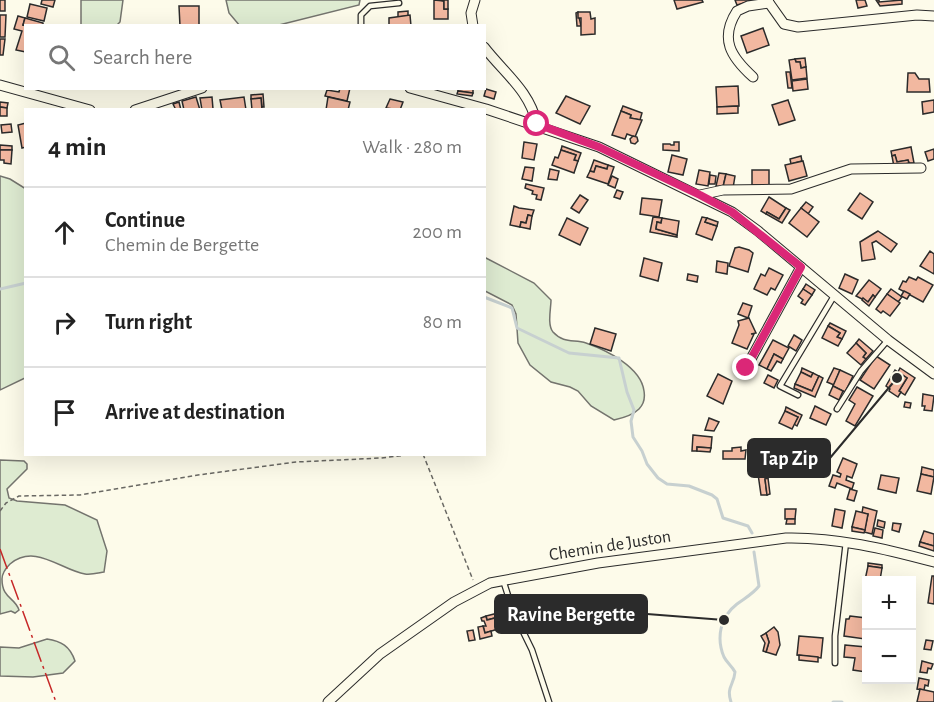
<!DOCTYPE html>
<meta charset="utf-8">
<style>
:root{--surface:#fff;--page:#f2f2f2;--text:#222;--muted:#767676;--line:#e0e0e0}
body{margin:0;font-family:"Alegreya Sans",sans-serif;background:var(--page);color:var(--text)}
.controls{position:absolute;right:18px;bottom:18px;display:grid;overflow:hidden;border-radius:0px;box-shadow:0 6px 24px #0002}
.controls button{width:54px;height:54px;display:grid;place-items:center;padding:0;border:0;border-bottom:2px solid var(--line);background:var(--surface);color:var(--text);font:30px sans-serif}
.stop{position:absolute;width:18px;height:18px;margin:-14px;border:4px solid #db2777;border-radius:50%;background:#fff}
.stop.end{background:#db2777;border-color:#fff;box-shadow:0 2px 6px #0008}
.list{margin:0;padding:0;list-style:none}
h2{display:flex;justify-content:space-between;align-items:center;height:78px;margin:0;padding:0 24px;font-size:26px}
h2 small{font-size:20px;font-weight:400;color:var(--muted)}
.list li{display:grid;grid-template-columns:39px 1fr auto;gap:18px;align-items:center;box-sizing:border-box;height:90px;padding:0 24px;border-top:2px solid var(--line)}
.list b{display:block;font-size:22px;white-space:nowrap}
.list p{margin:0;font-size:20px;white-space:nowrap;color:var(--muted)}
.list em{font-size:20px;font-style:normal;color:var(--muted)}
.icon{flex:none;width:33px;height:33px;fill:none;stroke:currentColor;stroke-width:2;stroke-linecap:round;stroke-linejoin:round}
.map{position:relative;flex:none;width:934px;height:702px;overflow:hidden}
.search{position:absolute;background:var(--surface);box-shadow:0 6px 24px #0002;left:24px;top:24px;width:462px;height:66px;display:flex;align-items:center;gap:15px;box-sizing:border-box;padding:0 21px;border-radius:0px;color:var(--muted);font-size:22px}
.panel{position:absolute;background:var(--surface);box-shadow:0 6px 24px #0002;left:24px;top:108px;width:462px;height:348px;border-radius:0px}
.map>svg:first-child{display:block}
.green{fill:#deebd1;stroke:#74746e;stroke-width:1.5}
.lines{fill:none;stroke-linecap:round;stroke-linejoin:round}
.stream{stroke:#c7d0d0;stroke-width:3}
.building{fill:#f2b8a0;stroke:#2b2b2b;stroke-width:1.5}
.service-casing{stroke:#2b2b2b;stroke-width:7}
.minor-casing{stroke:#2b2b2b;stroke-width:11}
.path{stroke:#6a6964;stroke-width:1.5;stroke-dasharray:4.5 3;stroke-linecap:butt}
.service{stroke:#fdfbea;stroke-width:4.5}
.minor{stroke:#fdfbea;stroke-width:9}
.power{stroke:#c62828;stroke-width:1.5;stroke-dasharray:21 4.5 3 4.5;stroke-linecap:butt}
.route{stroke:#db2777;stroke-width:8}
.labels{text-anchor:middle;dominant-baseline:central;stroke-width:4.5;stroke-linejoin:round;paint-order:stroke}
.street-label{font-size:18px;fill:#2b2b2b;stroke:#fdfbea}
.leader{fill:none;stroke:#2b2b2b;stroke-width:2}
.callout-dot{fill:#2b2b2b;stroke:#fdfbea;stroke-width:2}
.callout{fill:#2b2b2b;stroke:#2b2b2b;stroke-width:2}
.callout-label{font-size:20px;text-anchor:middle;font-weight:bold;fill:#fff}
</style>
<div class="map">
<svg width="934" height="702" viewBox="0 0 934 702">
<rect width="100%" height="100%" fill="#fdfbea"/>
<g class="green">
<path d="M81,0H123L120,22L117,25H81Z"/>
<path d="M226,0H360L359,5L279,25L240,26L229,13Z"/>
<path d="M0,176L10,179L26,189L25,378L0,390Z"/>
<path d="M484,257L534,283L551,300C551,308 547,325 553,332C564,344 574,339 586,343C606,350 641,367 644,391C645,397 644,404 639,409C633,415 623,418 614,420L591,406L578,391L570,387L551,382L530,365L518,343L516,314L512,305L485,291Z"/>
<path d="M0,460L24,461L27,464V469L7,489L9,498L17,501L65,505L97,520L107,551L104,572C98,573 91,575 85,574C61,570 35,543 10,564C6,568 2,573 2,579C2,599 15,597 19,610L15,613L11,611L0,614Z"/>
<path d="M47,639C61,641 70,646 75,661L63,673L33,677L0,676V647L19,648Z"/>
</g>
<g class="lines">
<g class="stream">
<path d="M0,289L26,283"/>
<path d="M484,297L512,308L517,328L569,353L619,358L627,392L634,410L631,421L633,437L642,451L647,464L658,478L667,484L689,486L712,495L717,499L723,518L748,526L752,533"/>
<path d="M731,702C726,687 734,685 735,672C732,666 727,663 724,657C716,638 720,617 737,604C745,598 753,594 759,586L754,552"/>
<path d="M833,702H842"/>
</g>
</g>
<g class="building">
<rect x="0" y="0" width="5" height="11"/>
<path d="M42,0H55L53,7L41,4Z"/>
<path d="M434,0L444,1V9H448V19H434Z"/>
<path d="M440,0H448V9H444V1Z"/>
<path d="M674,0H702L703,2L677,9Z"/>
<path d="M735,0H750L751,1L737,5Z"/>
<path d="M856,0H865L867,6L858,8Z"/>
<path d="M876,0H879V2L902,0V4L880,6Z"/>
<path d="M30,4L47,8L44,21L27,17Z"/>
<path d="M179,6H199V26H180Z"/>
<path d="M408,11V16L398,17V12Z"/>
<path d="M578,12L581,26H577L576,13Z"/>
<path d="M578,12H590L591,19L595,18V34L581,35V18H578Z"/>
<path d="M0,15H6L5,37H0Z"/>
<path d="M410,15L411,26H389V18Z"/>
<path d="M18,16L25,18L23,25L26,26V52L16,50L22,31L14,29Z"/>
<path d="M25,18L43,23V26L23,25Z"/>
<path d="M763,28L769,45L747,53L741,36Z"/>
<path d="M0,39H5L3,55H0Z"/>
<path d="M805,58L806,67L801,68L800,62H796L795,59Z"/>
<path d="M795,59L796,62H800L801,68L806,67L807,78L792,80L789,60Z"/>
<path d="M786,72H790L792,88H788Z"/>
<path d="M908,73H915L919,79H929L930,92H907Z"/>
<path d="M807,79L808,89L793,91L792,81Z"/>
<path d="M738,86L739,106L717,107L716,87Z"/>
<path d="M340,88H350L347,101L325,96L327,90L339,92Z"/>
<path d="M458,88H473V93L458,91Z"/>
<path d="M486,89L496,92L494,99L484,96Z"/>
<path d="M458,91L473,93L472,96L457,94Z"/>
<path d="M263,94L264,107H262L261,98L251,99V95Z"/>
<path d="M566,96L590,106L580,124L556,113Z"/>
<path d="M196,97L200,110H184L182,101Z"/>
<path d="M212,97L213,109L202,110L200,98Z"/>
<path d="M244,97L246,110H222L220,100Z"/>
<path d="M328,97L350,102L348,110H326Z"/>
<path d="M261,98L262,110H252L251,99Z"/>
<path d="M390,99L403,102L400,110L386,108Z"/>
<path d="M788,100L795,120L779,125L772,105Z"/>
<path d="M934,100V112L923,114L922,102Z"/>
<path d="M0,102L8,103L7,108L0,107Z"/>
<path d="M179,102L181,110H176L173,104Z"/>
<path d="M623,106L642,113L640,120L630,118L631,115L621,111Z"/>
<path d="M738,106V113L717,114V107Z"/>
<path d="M0,107L7,108V116H0Z"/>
<path d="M621,111L631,115L630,118L642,120L635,137L627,134L625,139L612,135Z"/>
<path d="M26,123V147L22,148L18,125Z"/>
<path d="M11,124L12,132L2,133L1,125Z"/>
<path d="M633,136L637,137L638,141L635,144L631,143L630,139Z"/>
<path d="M524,142L537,144L534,160L522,158Z"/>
<path d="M674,142H679V151L663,150V144H670L671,145H674Z"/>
<path d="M0,145L12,146V150H0Z"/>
<path d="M562,146L581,153L578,161L574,160L576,155L561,150Z"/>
<path d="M911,147L914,163H909L908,160L897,162L895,155L892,156L891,151Z"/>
<path d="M934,149V159L928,161L925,152Z"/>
<path d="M0,150H12L11,164L4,163V160H0Z"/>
<path d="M561,150L576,155L574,160L578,161L574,173L552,165L555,157L558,158Z"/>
<path d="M672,155L687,159L683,175L668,172Z"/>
<path d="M895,155L897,162L908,160L909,163L894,167L892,156Z"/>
<path d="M801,156L802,161L791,164L790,159Z"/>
<path d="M594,160L608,165L607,169L596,166L594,172L590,171Z"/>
<path d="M803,161L807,176L789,181L785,165Z"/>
<path d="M608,165L614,167L608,184L587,177L590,171L594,172L596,166L607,169Z"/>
<path d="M525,167L534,168L532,181L522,179Z"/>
<path d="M550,169L559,171L557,180L548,179Z"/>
<path d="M699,170L710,172L708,186L696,184Z"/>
<rect x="752" y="170" width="17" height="15"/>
<path d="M719,173L726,174L723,187L716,186Z"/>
<path d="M726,174L735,176L733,188L723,187Z"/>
<path d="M710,175L716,176L715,184H709Z"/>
<path d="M612,176L618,179L615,188L608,185Z"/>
<path d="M526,184L544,188L541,200L536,199L537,195L532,194L533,191L525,188Z"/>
<path d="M617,190L623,192L620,199L614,197Z"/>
<path d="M860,193L873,202L862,219L848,210Z"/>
<path d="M580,195L588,200L579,213L571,208Z"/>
<path d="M769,197L786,208L779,219L767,212L766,214L761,211Z"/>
<path d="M642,198L662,200L659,217L640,214Z"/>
<path d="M806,202L813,207L808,214L801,208Z"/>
<path d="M514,206L519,208L534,210L532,216L528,215L526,223L521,222L520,227L510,225Z"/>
<path d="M786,208L790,210L782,223L766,214L767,212L779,219Z"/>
<path d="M801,208L819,222L807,237L789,223Z"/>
<path d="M528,215L532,216L530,229L520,227L521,222L526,223Z"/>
<path d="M653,217L662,218L661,223L657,222L656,229L677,235V237L650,232Z"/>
<path d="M702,217L707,218L705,222L717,226L712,240L696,234Z"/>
<path d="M567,218L588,228L580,245L559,235Z"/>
<path d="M662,218L679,221L677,235L656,229L657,222L661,223Z"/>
<path d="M707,218L718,222L717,226L705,222Z"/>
<path d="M878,231L897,244L891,252L876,241L872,243L875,259L862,261L860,242Z"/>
<path d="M739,247L749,250L753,253L748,272L729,266L735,248Z"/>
<path d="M930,251L934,254V274L920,266Z"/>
<path d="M644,258L662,263L658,281L640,276Z"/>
<path d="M717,261L728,263L727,274L716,272Z"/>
<path d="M769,268L783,275L775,290L771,288L767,295L754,289L761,274L765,276Z"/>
<path d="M688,274L698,276L697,282L687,280Z"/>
<path d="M845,274L858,280L852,294L839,288Z"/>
<path d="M909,277L916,280L918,277L933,285L923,302L899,289L903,281L906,282Z"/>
<path d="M869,280L881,289L875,297L873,295L868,302L856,296Z"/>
<path d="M806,284L815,290L812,295L803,289Z"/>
<path d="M803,289L812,295L805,305L801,303L803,300L798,296Z"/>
<path d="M891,289L902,297L898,302L887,294Z"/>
<path d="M904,291L910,294L907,299L901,296Z"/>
<path d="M887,294L900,303L890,316L883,311L881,313L876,309Z"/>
<path d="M873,295L875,297L869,306L862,300L863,298L868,302Z"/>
<path d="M743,303L752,306L748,318L738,314Z"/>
<path d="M749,318L756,333L751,334H754L747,349L732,343L739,325L738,321Z"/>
<path d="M830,323L846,331L842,339L837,337L840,333L828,326Z"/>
<path d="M828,326L840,333L837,337L842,339L838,346L822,338Z"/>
<path d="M595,328L616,334L611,351L590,344Z"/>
<path d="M794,335L802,340L796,351L788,346Z"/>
<path d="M859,339L873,351L866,359L863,357L866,353L856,343Z"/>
<path d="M773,340L789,348L783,359L774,354L767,369L759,365Z"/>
<path d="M856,343L866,353L863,357L866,359L861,365L847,353Z"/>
<path d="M774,354L783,359L781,363L777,361L771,371L767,369Z"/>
<path d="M876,356L890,365L874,389L860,380Z"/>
<path d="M802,368L813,373L811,377L801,372Z"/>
<path d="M834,368L840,370L834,385L827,382Z"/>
<path d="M900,368L915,378L905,395L899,391L907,378L898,372Z"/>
<path d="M840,370L853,376L845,392L833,386Z"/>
<path d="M895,370L907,378L899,391L901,392L898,397L889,391L890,389L886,386Z"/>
<path d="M801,372L811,377L813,373L819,376L812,391L795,384Z"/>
<path d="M718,374L732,381L723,404L707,396Z"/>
<path d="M768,375L778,380L774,388L764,383Z"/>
<path d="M819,376L823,378L815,397L794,388L795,384L812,391Z"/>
<path d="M833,386L843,391L839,400L829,395Z"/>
<path d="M857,387L873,396L855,426L846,421L855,404L849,400Z"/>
<path d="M923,394L934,396L932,411L924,410L925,406H922Z"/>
<path d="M905,402L911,403L910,408L904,407Z"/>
<path d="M815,406L831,414L826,425L810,418Z"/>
<path d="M786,407L802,415L797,426L794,424L798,417L785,411Z"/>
<path d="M785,411L798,417L792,429L779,423Z"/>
<path d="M709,418L719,422L714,431L705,430Z"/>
<path d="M693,435L712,437L711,448L697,447V451H692Z"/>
<path d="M697,447L711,448L710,452L697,451Z"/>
<path d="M741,447V451L746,450L745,459H723V451H732V448Z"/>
<path d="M843,458L857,464L852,478L847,476L846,480L854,483L852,489L837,483L835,488L829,486L833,475L840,477L841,474L837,472Z"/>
<path d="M922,467L934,470V477L921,474Z"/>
<path d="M767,473L768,478L765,479L767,495H761L758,474Z"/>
<path d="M921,474L934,477L931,494L917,491Z"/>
<path d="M881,475L899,478L896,493L878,489Z"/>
<path d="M768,478L770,494L767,495L765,479Z"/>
<path d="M850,489L857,491L854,501L847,499Z"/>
<path d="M863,507L877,511L872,534L864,532L868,514L862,513Z"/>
<path d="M785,509H796L795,519H785Z"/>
<path d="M835,509L845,511L842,528L832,526Z"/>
<path d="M856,511L868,514L865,530L852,527Z"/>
<path d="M787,519H795V524H786Z"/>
<path d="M878,520L885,522L884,528L877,526Z"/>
<path d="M893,523L901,524L899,532L892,530Z"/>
<path d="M852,527L865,530L864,533L852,531Z"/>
<path d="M875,528L883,530L882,538L873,536Z"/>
<path d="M924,531L934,534V546L920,542Z"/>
<path d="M920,542L934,546V551L919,546Z"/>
<path d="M868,563L882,565V568L868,566Z"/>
<path d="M868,566L882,568L880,580H865Z"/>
<path d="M932,576H934V604L928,603Z"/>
<path d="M498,613L502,629H498L495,618L487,620L486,616Z"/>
<path d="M486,616L487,620L495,618L498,629L485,633L483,626H486L484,621H482L481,618Z"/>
<path d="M850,616L866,618L865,639L844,636L846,619H849Z"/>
<path d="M483,626L485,633L491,631L492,636L480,639L478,627Z"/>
<path d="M774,627L778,632L780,645L776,655L766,652L769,642L766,633Z"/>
<path d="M473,630L475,640L469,641L467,631Z"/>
<path d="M766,633L769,642L766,652L763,651L765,643L761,636Z"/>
<path d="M799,636L823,638L821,658L797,655Z"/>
<path d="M926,640L933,641L931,650L924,649Z"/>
<path d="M845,645L866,647V672L853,670L855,658L844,657Z"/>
<path d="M799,655L818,657V662L799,660Z"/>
<path d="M922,661L933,664L931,669L928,668L927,673L920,672Z"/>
<path d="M919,678L929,680L928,686L925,685L924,690L917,689Z"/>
<path d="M920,689L934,692V702H917Z"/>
</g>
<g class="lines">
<g class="service-casing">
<g id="service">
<path d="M361,26V15L370,6L399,3"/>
<path d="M798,395L780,386L834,296"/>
<path d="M837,409L861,371L888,340"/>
<path d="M503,580L513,611L532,650L549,702"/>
<path d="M835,663V636L846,542"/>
</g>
</g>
<g class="minor-casing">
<g id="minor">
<path d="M767,0L784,24L798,27L917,15L934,16"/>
<path d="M473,26L471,13L475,0"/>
<path d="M484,47C505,74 529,90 537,124"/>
<path d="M753,77C731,57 719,39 737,11L748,6L769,3"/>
<path d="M0,85L90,110"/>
<path d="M410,88L486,109L599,147L732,212L758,231L888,340L934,374"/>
<path d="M135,110L202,88"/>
<path d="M700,195L723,190L791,189L851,169L921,168"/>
<path d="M746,368L801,267"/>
<path d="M328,702L380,654L454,602L490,583L598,563L786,538C836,537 886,549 934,562"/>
</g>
</g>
<g class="path">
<path d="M423,454L473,580"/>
<path d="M0,511L6,503L19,496L80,495L198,475L296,462L381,458L415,454"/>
</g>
<use href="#service" class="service"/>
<use href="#minor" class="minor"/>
<path class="power" d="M0,549L56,702"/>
</g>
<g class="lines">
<path class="route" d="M537,124L599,147L700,195L732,212L801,267L746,368"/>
</g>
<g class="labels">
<g class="street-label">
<text transform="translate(610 546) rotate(-9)">Chemin de Juston</text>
</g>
</g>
<path class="leader" d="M897 378L830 458M724 620L647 614"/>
<g class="callout-dot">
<circle cx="897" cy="378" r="6"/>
<circle cx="724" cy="620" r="6"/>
</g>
<g class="callout">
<rect x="748" y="439" width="82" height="38" rx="6"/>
<rect x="495" y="595" width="152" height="38" rx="6"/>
</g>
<g class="callout-label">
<text x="789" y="465">Tap Zip</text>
<text x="571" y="621">Ravine Bergette</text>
</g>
</svg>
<div class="controls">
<button>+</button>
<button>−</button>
</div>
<div class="stop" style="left:537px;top:124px"></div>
<div class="stop end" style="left:746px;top:368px"></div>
<div class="search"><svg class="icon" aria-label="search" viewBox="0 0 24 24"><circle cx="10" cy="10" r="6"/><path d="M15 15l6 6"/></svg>Search here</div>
<section class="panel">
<h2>4 min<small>Walk · 280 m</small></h2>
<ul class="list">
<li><svg class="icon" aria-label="ahead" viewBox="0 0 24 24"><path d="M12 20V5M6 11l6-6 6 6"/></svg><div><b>Continue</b><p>Chemin de Bergette</p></div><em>200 m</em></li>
<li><svg class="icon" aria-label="right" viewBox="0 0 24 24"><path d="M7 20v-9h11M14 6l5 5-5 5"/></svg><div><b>Turn right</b></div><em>80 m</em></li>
<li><svg class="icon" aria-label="arrive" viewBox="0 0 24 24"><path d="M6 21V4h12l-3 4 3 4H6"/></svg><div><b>Arrive at destination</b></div></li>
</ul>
</section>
</div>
